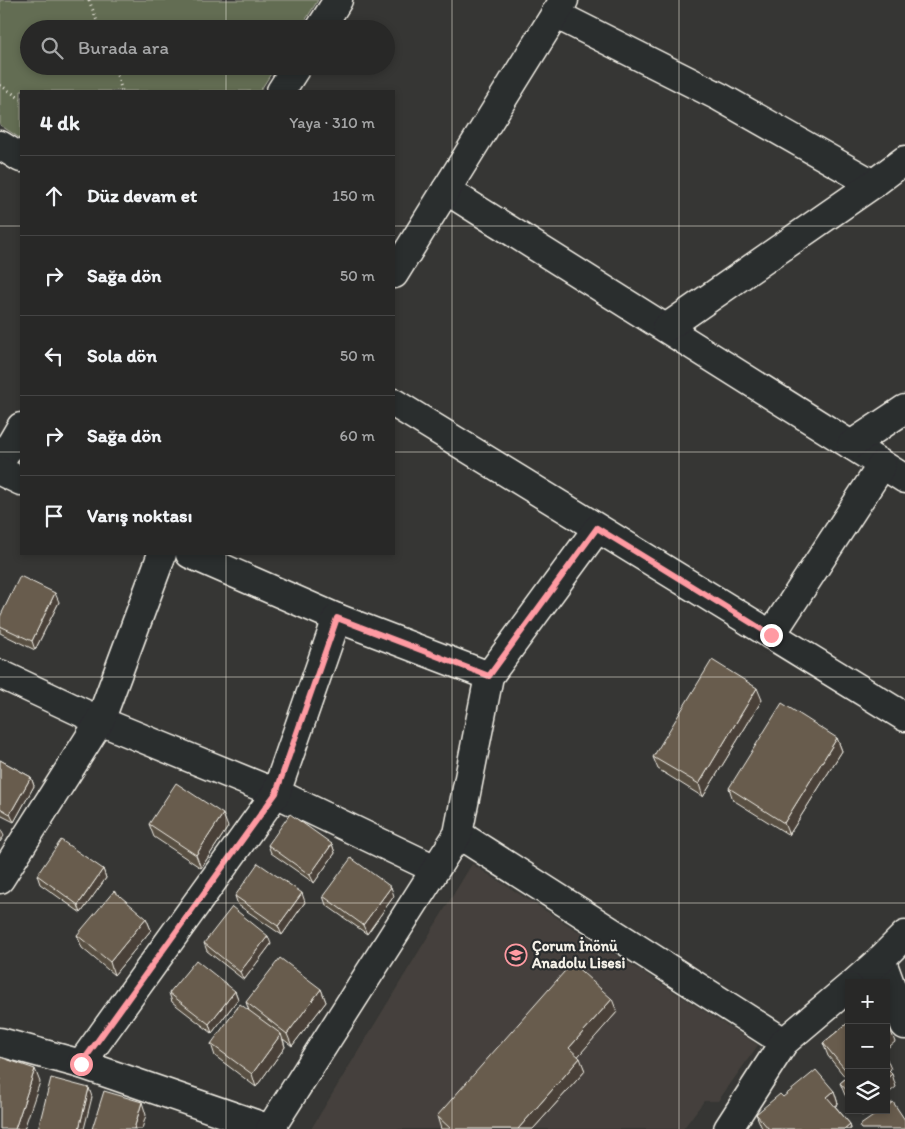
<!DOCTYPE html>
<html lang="tr">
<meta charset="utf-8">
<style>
:root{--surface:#282827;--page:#343433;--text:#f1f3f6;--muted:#a5a6a7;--line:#444}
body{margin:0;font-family:Itim,sans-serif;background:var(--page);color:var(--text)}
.controls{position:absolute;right:15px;bottom:15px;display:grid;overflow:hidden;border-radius:0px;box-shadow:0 2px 8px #0003}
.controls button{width:45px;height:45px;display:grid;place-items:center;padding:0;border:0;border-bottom:1px solid var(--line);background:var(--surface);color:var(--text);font:25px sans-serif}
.stop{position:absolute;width:15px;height:15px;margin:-11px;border:4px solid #ff9aa2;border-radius:50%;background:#fff}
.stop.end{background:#ff9aa2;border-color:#fff;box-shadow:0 1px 5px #0008}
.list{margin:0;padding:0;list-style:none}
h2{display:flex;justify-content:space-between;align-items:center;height:65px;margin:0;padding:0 20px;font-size:21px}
h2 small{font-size:16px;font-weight:400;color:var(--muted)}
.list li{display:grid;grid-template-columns:32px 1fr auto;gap:15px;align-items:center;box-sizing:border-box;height:80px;padding:0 20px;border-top:1px solid var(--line)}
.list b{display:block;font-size:19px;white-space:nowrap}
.list em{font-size:16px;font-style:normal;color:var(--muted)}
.icon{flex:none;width:28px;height:28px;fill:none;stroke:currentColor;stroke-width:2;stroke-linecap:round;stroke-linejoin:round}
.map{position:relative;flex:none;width:905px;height:1129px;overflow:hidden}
.search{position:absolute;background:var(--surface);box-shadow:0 2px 8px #0003;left:20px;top:20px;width:375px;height:55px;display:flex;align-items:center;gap:12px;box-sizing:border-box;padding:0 18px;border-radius:28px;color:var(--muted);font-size:19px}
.panel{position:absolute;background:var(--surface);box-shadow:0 2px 8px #0003;left:20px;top:90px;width:375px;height:465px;border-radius:0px}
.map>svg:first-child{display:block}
.built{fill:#45413c}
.green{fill:#646d53;stroke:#acaf9e}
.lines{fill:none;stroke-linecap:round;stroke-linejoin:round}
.minor-casing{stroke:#f4f1e8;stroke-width:31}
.path{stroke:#f4f1e8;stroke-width:3;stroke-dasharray:1 4;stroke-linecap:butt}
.minor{stroke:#2a2d2e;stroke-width:28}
.wall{fill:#594f43;stroke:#f4f1e8}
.shaded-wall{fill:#484037;stroke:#f4f1e8}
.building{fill:#675c4e;stroke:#f4f1e8}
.route{stroke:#ff9aa2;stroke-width:6}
.grid{fill:none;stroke:#f4f1e8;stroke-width:1;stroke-opacity:0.55}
.labels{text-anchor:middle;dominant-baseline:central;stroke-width:4.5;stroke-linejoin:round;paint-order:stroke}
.poi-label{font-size:15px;font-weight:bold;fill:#f4f1e8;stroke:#2a2d2e;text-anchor:start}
</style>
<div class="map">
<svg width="905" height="1129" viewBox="0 0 905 1129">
<rect width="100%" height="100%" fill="#363634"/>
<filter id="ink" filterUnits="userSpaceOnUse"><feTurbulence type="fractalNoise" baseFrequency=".02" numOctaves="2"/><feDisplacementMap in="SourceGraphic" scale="10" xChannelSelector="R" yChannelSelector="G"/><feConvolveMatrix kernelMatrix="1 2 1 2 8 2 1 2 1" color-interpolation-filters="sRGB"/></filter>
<g filter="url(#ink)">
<path class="built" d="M472,864L758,1045L718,1101H704L683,1129H311Z"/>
<path class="green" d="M0,0H318L300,29H29V66H276L260,91H21V139L0,125Z"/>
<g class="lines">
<g class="minor-casing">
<g id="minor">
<path d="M555,14L720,97L873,184"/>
<path d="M320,29L338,0"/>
<path d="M281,91L297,66"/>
<path d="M0,145L21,158"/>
<path d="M446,190L905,479"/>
<path d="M394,274L564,0"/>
<path d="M666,328L873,184L905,160"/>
<path d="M394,403L905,717"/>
<path d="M851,445L905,409"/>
<path d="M0,463L21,427"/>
<path d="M0,471L21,481"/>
<path d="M190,554L337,618L489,676"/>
<path d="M771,635L882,465"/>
<path d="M0,674L100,721L276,793L435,869"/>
<path d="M458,834L784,1042"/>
<path d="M0,879L100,721L162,554"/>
<path d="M881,959L905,1025"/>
<path d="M854,983L881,959L905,935"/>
<path d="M0,1042L81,1064L270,1129"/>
<path d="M81,1064L276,793L337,618"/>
<path d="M270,1129L458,834L489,676L597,529"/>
<path d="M728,1129L784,1042L849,987"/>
</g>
</g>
<g class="path">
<path d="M89,0L100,29"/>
<path d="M114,66L122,91"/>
<path d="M0,85L21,99"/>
</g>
<use href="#minor" class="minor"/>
</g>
<g class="wall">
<path d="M59,602L35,650L0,633V617Z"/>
<path d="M762,700L703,797L658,769L653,757Z"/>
<path d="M837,738L842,751L789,835L733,800L729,788Z"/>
<path d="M0,760L31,777L34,786L14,822L0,815Z"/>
<path d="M149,824L228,827L201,868L154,837Z"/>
<path d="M332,844L335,853L314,883L271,853L268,845Z"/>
<path d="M103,869L106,878L81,913L40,884L37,875Z"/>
<path d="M235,896L305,902L282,935L238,905Z"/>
<path d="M323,896H394L367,934L326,905Z"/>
<path d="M146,918L151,930L114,975L82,948L77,935Z"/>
<path d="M204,943L271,944L244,980L207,951Z"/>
<path d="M321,989L326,1002L292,1046L283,1039L285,1047L256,1087L215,1056L211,1044L249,1011L246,1002Z"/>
<path d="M235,991L238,999L212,1033L172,1002L169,993Z"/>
<path d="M617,1012L578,1056L585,1071L533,1129H441L437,1116Z"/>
<path d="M849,1022V1100L845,1095L840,1083L846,1078L828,1056L823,1043Z"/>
<path d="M834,1091L838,1104L835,1106L850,1124L851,1129H763L761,1126L756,1114L783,1097Z"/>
</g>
<g class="shaded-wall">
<path d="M55,593L59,602L35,650L32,641Z"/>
<path d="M757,688L762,700L703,797L699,784Z"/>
<path d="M837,738L842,751L789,835L784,823Z"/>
<path d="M31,777L34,786L14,822L10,814Z"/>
<path d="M223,814L228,827L201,868L196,855Z"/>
<path d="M0,828L4,836L0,842Z"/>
<path d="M332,844L335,853L314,883L310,875Z"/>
<path d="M103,869L106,878L81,913L78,905Z"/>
<path d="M391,887L394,896L367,934L363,925Z"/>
<path d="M302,893L305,902L282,935L278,926Z"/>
<path d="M146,918L151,930L114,975L110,962Z"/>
<path d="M268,936L271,944L244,980L240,972Z"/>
<path d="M321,989L326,1002L292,1046L287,1034Z"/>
<path d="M235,991L238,999L212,1033L209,1024Z"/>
<path d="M612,999L617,1012L574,1061L569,1048Z"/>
<path d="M890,1029L895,1042L886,1049V1033Z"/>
<path d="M281,1034L285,1047L256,1087L252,1074Z"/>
<path d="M886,1057L891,1069L886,1074Z"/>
<path d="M580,1058L585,1071L533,1129H518Z"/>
<path d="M35,1069L40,1082L24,1129H15Z"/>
<path d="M892,1074L896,1087L886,1095V1079Z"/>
<path d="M89,1088L92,1097L84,1129H79Z"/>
<path d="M834,1091L838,1104L831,1109L827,1097Z"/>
<path d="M142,1102L146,1115L142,1129H134Z"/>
<path d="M860,1110H868L862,1116Z"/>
<path d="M850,1124L851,1129H844Z"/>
</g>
<g class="building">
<path d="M20,576L55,593L32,641L0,626V617Z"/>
<path d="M712,660L757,688L699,784L653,757Z"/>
<path d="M782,703L837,738L784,823L729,788Z"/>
<path d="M0,760L31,777L10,814L0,808Z"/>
<path d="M176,783L223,814L196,855L149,824Z"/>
<path d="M290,814L332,844L310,875L268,845Z"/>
<path d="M61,840L103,869L78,905L37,875Z"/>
<path d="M351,858L391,887L363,925L323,896Z"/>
<path d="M258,863L302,893L278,926L235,896Z"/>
<path d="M114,891L146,918L110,962L77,935Z"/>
<path d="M232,907L268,936L240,972L204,943Z"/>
<path d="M280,958L321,989L287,1034L246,1002Z"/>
<path d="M196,960L235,991L209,1024L169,993Z"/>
<path d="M572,963L612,999L569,1048L580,1058L518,1129H451L437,1116Z"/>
<path d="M240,1004L281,1034L252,1074L211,1044Z"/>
<path d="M849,1022V1074L823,1043Z"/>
<path d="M886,1024L890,1029L886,1033Z"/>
<path d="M0,1057L35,1069L15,1129H0Z"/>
<path d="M886,1068L892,1074L886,1079Z"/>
<path d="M816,1070L834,1091L827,1097L850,1124L844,1129H769L756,1114L780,1094L783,1097Z"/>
<path d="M849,1076V1093L840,1083Z"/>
<path d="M51,1078L89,1088L79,1129H38Z"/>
<path d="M104,1091L142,1102L134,1129H92Z"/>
<path d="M893,1102L905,1120V1129H861L859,1126L882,1110H886V1107Z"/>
</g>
</g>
<g class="lines" filter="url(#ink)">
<path class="route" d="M81,1064L276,793L337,618L489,676L597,528L771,635"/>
</g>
<path class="grid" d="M226,0V29M452,0V1129M679,0V1129M226,66V91M0,226H21M394,226H905M0,452H21M394,452H905M226,554V1129M0,677H905M0,903H905"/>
<defs>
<g id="school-ring" transform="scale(1.125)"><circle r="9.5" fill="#2a2d2e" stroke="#ff9aa2" stroke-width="1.5"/><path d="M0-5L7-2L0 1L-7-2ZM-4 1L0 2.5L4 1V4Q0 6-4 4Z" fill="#ff9aa2"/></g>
</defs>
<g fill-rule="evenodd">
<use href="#school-ring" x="516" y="955"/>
</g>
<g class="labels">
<g class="poi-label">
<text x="532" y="946">Çorum İnönü<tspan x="532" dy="17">Anadolu Lisesi</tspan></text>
</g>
</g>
</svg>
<div class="controls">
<button>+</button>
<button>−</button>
<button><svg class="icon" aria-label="layers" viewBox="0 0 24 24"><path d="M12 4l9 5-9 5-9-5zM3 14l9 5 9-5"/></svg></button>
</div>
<div class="stop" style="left:81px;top:1064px"></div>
<div class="stop end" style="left:771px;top:635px"></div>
<div class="search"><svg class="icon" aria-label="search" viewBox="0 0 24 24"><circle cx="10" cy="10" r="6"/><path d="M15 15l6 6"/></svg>Burada ara</div>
<section class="panel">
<h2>4 dk<small>Yaya · 310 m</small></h2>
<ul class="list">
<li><svg class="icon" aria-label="ahead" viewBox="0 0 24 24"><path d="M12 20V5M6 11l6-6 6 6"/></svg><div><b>Düz devam et</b></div><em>150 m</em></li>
<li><svg class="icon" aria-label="right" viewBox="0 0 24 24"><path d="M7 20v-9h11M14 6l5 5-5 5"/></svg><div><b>Sağa dön</b></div><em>50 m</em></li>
<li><svg class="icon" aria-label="left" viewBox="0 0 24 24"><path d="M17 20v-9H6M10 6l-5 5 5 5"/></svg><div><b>Sola dön</b></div><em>50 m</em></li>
<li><svg class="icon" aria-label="right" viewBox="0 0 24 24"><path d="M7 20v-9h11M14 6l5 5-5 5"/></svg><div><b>Sağa dön</b></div><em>60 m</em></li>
<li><svg class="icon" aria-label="arrive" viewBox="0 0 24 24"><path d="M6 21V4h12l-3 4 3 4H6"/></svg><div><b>Varış noktası</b></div></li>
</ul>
</section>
</div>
